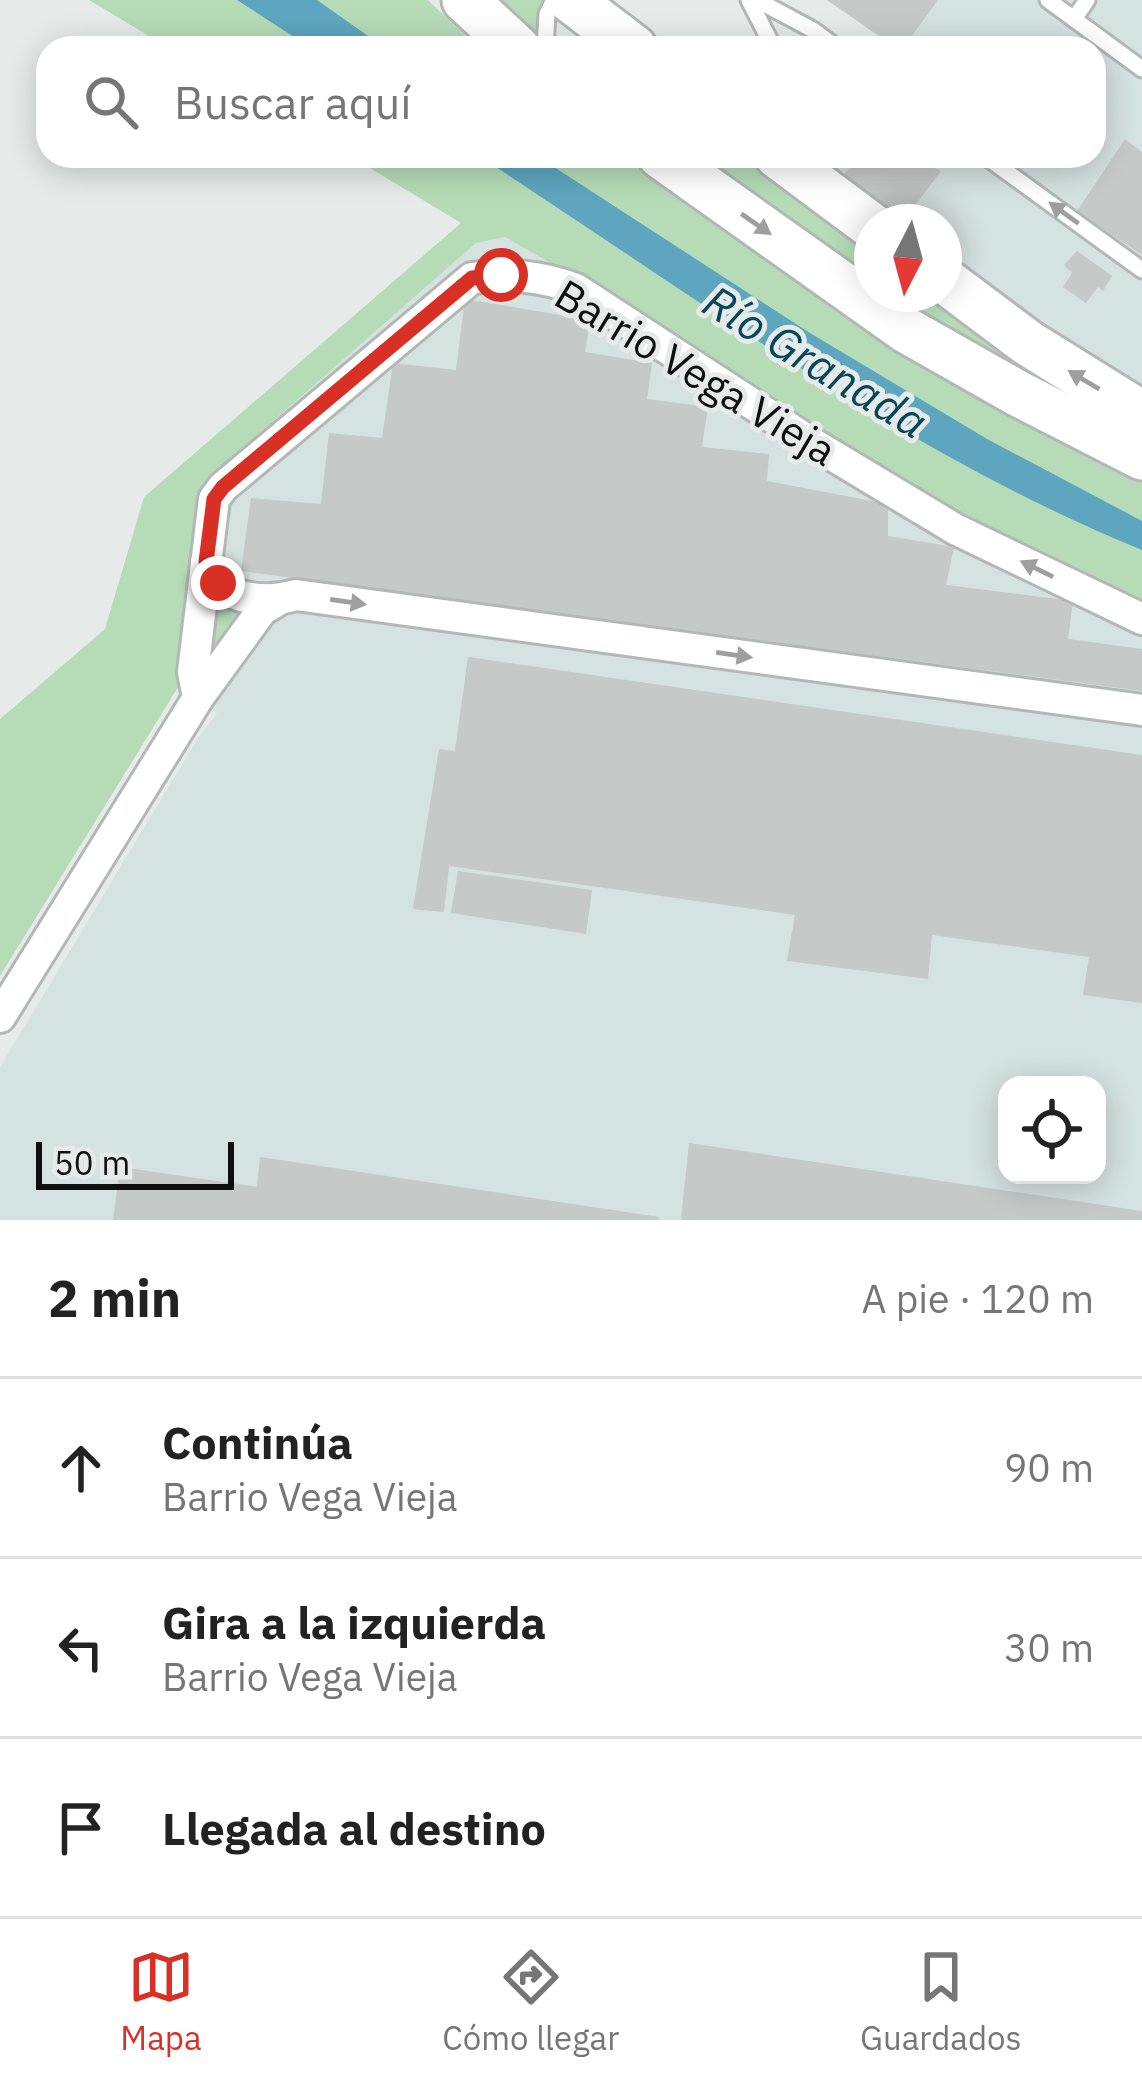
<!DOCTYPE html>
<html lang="es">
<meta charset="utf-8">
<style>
:root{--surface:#fff;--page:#f2f2f2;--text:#222;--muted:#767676;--line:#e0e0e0;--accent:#d93025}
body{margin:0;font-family:"IBM Plex Sans",sans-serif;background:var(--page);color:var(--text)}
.controls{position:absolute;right:36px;bottom:36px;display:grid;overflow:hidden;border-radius:24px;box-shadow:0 6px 30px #0003}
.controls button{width:108px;height:108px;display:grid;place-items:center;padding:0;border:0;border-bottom:3px solid var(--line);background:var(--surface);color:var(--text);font:60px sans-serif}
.compass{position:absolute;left:854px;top:204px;width:108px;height:108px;border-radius:50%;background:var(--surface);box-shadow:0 6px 30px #0003;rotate:186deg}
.scale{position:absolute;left:36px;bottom:30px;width:198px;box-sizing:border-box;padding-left:12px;border:6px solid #0e1010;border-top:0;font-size:33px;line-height:42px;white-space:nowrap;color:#0e1010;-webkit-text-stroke:9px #e6ebea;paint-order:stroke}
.stop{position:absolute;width:36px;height:36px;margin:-27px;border:9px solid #d93025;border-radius:50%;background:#fff}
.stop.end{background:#d93025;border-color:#fff;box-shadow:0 3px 12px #0008}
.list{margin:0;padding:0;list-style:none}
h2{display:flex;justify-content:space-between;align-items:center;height:156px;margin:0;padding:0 48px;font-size:51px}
h2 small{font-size:39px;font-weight:400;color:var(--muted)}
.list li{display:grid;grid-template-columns:78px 1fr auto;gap:36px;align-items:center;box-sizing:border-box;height:180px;padding:0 48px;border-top:3px solid var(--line)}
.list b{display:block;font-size:45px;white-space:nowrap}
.list p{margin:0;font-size:39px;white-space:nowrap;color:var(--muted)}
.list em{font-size:39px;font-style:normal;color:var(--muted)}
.icon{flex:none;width:66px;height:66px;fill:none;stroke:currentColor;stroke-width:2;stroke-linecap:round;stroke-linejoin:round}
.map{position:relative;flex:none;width:1142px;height:1220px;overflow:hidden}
.search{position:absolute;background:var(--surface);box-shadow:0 6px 30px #0003;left:36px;right:36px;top:36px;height:132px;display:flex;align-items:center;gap:30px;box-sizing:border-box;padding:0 42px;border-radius:36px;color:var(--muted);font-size:45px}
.sheet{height:696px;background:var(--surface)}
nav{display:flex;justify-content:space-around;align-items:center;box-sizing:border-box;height:168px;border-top:3px solid var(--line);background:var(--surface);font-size:33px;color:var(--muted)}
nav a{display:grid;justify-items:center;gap:6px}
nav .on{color:var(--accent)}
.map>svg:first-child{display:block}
.built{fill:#d4e2e0;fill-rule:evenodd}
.green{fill:#b5dcb6}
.water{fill:#5ea6bf}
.building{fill:#c5c9c7}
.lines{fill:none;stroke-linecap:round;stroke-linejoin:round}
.lane-casing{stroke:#b3b8b7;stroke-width:21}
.street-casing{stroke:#b3b8b7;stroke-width:36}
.secondary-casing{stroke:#b3b8b7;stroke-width:51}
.lane{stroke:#fff;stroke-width:15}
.street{stroke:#fff;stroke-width:30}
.secondary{stroke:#fff;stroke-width:45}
.oneway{fill:#9f9f9f}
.route{stroke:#d93025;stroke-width:15}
.labels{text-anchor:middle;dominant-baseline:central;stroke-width:10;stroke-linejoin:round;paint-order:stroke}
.street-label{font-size:42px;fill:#0e1010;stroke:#e6ebea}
.water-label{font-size:45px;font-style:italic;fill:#06485a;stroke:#e6ebea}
</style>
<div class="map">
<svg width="1142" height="1220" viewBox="0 0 1142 1220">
<rect width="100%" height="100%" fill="#e6ebea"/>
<g class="built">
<path d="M835,0H1142V388L1044,332L944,258V222H895L805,156H1094V48H897Z"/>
<path d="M505,237L631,309L895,477L1142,607V1220H0V1067L198,738L217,713L180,684L201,499L206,479L476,243ZM1007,1085H1097V1175H1007Z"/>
</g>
<g class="green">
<path d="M89,0H428L478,48H169Z"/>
<path d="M465,0H554L545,48Z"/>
<path d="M350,156H622L770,263L951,381L1142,476V607L1007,545L631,309L505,237L476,243L207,479L201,499L180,684L0,976V719L105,629L144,497L461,223Z"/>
<path d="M661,156H778L872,226V294H944L1142,416L1017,393Z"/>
<path d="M213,599L247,611L205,667Z"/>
</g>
<g class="water">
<path d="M237,0H317L385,48H311Z"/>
<path d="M479,156H537L810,333L987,439L1142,521V550C902,452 695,296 479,156Z"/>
</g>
<g class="building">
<path d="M827,0H938L903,48H896Z"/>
<path d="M1125,139L1142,152V255L1077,211Z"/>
<path d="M858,156H942L933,167L941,171L904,220L843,176Z"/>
<path d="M1077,251L1112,276L1103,291L1098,287L1086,303L1063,287L1072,273L1064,265Z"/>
<path d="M465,299L590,320L585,352L652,363L647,399L708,407L702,447L769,454L767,481L888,504V536L954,547L946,585L1073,601L1068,639L1142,649V691L241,571L251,498L321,504L329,433L382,438L393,363L456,370Z"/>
<path d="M468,657L1142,755V1003L1083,995L1089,957L932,935L928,979L787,961L795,915L449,866L444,912L413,909L439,749L455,751Z"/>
<path d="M458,871L592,890L586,934L451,913Z"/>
<path d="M689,1143L1142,1211V1220H681Z"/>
<path d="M260,1157L659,1217V1220H113L120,1167L257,1187Z"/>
</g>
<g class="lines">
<g class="lane-casing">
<g id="lane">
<path d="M749,0L769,39L768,48"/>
<path d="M757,0L813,30L837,48"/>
<path d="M1048,0L1142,69"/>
<path d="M1074,19L1087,0"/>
<path d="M545,48L547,14L554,0"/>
<path d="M985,156L1142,270"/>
</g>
</g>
<g class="street-casing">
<g id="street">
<path d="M206,562C210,568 212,575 217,581C234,602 272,602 296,595L1142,710"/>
<path d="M198,698L193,672L214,499L223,487L472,278C512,274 538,275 576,289L812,443L955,529L1142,619"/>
<path d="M0,1017L198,698L262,610L277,601"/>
</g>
</g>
<g class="secondary-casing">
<g id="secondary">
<path d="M465,0L517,48"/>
<path d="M571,0L634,48"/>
<path d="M661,156L906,330L1017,393L1142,457"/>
<path d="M778,156L872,226"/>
<path d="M944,280L1028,343L1142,414"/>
</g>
</g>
<use href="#lane" class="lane"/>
<use href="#street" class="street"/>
<use href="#secondary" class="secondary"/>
</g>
<defs><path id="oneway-solid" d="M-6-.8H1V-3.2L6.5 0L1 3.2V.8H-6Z" transform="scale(3)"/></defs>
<g class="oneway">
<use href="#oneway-solid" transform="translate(1064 213) rotate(-144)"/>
<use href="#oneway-solid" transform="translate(756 224) rotate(35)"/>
<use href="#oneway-solid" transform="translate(1084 380) rotate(-149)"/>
<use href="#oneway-solid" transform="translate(1037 569) rotate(-154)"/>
<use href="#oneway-solid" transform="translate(348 602) rotate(8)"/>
<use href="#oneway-solid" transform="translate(734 655) rotate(8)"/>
</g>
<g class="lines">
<path class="route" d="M218,583L206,562L214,499L223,487L472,278L501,275"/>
</g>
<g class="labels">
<g class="street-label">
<text transform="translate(696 372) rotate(31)">Barrio Vega Vieja</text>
</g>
<g class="water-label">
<text transform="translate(816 361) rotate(31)">Río Granada</text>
</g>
</g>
</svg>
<div class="controls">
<button><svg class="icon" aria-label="locate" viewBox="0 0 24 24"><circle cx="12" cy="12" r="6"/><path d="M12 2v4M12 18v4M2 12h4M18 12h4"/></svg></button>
</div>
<svg class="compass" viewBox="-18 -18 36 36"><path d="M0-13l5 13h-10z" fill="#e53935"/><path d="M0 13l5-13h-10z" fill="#767676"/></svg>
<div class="scale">50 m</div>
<div class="stop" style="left:501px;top:275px"></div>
<div class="stop end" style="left:218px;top:583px"></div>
<div class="search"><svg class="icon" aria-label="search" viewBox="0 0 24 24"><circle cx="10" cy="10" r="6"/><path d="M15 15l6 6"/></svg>Buscar aquí</div>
</div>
<section class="sheet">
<h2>2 min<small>A pie · 120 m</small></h2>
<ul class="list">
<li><svg class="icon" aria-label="ahead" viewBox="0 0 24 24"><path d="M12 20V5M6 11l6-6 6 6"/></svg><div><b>Continúa</b><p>Barrio Vega Vieja</p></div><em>90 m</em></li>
<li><svg class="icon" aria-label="left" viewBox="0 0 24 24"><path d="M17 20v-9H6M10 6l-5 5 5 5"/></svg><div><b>Gira a la izquierda</b><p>Barrio Vega Vieja</p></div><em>30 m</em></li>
<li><svg class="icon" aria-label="arrive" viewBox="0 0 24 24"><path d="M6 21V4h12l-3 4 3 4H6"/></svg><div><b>Llegada al destino</b></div></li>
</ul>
</section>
<nav>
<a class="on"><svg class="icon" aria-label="map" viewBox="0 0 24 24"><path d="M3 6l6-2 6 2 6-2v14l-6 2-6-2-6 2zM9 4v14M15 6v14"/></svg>Mapa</a>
<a><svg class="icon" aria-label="directions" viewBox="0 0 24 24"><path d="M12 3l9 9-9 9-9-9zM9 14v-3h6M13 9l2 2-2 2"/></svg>Cómo llegar</a>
<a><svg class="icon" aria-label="saved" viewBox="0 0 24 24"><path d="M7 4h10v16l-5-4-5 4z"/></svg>Guardados</a>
</nav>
